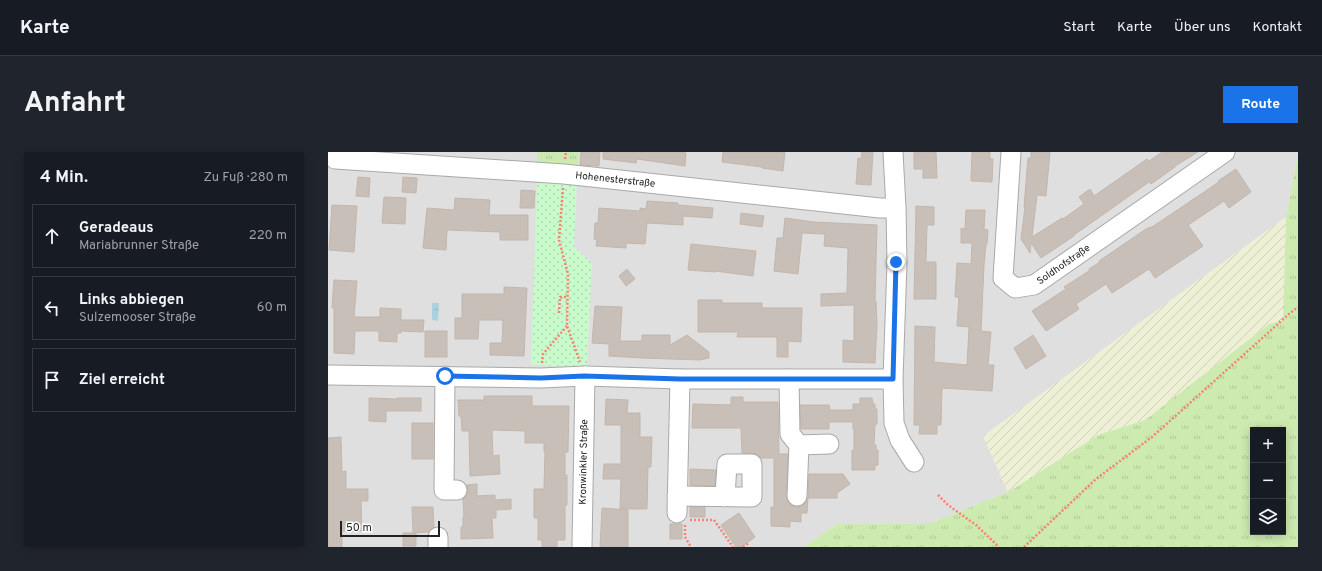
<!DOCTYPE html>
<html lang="de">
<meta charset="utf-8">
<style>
:root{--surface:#171b24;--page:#20242c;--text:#f1f3f6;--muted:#9ea1a6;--line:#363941;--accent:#1a73e8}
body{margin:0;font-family:Overpass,sans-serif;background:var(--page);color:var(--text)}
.controls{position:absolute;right:12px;bottom:12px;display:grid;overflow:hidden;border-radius:0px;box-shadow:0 2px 10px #0003}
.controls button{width:36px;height:36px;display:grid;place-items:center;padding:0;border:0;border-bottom:1px solid var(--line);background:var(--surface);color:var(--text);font:20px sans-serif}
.scale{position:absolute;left:12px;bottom:10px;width:100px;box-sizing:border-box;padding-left:4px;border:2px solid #222;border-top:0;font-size:11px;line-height:14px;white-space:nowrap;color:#222;-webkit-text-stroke:3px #fff;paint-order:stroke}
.stop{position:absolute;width:12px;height:12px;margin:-9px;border:3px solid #1a73e8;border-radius:50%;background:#fff}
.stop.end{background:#1a73e8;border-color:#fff;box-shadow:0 1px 4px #0008}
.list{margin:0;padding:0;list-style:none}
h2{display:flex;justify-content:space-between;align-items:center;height:52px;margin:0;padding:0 16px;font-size:17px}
h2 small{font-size:13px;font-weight:400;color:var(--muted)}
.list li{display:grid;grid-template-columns:26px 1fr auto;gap:12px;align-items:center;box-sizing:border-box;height:64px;margin:0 8px 8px;padding:0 8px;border:1px solid var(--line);border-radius:0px}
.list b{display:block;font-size:15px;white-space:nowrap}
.list p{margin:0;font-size:13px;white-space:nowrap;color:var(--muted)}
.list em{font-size:13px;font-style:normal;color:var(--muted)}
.icon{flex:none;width:22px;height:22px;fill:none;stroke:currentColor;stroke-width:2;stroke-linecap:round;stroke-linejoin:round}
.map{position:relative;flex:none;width:970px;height:395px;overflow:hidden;border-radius:0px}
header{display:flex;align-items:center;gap:24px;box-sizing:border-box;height:56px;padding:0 20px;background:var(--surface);border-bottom:1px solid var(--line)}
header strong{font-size:19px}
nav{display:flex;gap:22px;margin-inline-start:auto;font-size:14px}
.intro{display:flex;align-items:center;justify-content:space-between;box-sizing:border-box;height:96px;padding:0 24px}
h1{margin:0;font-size:28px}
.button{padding:10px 18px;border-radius:0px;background:var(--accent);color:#fff;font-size:14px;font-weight:700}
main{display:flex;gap:24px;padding:0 24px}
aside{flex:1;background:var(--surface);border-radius:0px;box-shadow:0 2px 10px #0003}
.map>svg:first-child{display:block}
.residential{fill:#e0dfdf}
.farmland{fill:url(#farmland-furrows)}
.grass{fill:url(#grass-tufts);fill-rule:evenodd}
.park{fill:url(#park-dots)}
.water{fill:url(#water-ripples)}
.building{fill:#c7bfb8;stroke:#c4b6ab}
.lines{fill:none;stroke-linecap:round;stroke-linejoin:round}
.minor-casing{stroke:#a9a9a9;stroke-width:21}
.path{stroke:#fa8072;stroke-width:2.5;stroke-dasharray:2 2;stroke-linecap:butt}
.minor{stroke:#fff;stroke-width:19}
.route{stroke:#1a73e8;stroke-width:5}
.labels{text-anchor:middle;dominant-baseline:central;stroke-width:3;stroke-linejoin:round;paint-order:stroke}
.street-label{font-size:10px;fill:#222;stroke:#fff}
</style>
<header>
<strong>Karte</strong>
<nav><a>Start</a><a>Karte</a><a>Über uns</a><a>Kontakt</a></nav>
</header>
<div class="intro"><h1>Anfahrt</h1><a class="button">Route</a></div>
<main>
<aside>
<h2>4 Min.<small>Zu Fuß · 280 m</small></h2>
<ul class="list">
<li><svg class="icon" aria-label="ahead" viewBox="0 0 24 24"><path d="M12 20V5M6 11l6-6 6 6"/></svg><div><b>Geradeaus</b><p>Mariabrunner Straße</p></div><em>220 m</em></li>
<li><svg class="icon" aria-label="left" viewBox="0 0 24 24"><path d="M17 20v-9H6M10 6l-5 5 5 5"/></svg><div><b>Links abbiegen</b><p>Sulzemooser Straße</p></div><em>60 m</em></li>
<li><svg class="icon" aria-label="arrive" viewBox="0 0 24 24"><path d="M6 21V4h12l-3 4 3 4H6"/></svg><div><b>Ziel erreicht</b></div></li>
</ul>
</aside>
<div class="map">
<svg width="970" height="395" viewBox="0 0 970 395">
<defs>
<pattern id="farmland-furrows" width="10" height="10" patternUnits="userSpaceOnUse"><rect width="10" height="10" fill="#eef0d5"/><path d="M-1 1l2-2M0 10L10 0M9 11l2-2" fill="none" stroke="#ccceb7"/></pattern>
<pattern id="grass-tufts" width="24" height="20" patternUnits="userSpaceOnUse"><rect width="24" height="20" fill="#cdebb0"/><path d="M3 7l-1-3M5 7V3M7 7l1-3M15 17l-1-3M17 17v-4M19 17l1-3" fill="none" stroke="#b0c997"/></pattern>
<pattern id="park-dots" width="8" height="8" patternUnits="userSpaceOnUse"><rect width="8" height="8" fill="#c8facc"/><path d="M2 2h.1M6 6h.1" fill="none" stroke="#acd6af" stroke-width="1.8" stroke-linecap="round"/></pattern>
<pattern id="water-ripples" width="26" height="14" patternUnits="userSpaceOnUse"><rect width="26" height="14" fill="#aad3df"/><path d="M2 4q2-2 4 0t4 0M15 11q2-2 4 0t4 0" fill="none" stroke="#92b5bf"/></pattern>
</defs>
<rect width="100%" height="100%" fill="#f2efe9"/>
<path class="residential" d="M0,0H970L958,65L655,284L680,340L603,371L509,372L476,395H0Z"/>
<path class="farmland" d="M958,65L955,169L941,172L817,268L770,283L680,340L655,284Z"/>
<g class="grass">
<path d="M209,0H251L249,14L209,10Z"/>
<path d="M970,0V395H476L509,372L603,371L680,340L770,283L817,268L941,172L955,169L958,65ZM925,278H955V380H925Z"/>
</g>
<path class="park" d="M209,29L249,31L246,95L264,111L259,215L203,213Z"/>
<path class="water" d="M104,151H111L110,169L105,168L104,167Z"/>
<g class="building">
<path d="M253,0H272L271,14L252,13Z"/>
<path d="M275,0H353L358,1L357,14L309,7L308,11L275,7Z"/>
<path d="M395,0H457L455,19L434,16V15L394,10Z"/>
<path d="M534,0H545L543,33L528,32L530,6L533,7Z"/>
<path d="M586,0H608L609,26H595V17H586Z"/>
<path d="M644,0H662V7H665L664,30L643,29Z"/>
<path d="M703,0H722L718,44L709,43L704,85L734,66L735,67L756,52L751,45L762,37L766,44L819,7L821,9L834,0H870L847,14V15L823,32L821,30L746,83V84L713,106L703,91L702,101L693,87L697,55H696L700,6H703Z"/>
<path d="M908,17L923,40L901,56L896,49L860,73L875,94L827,126L821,117L784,141L778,132L748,152L751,157L718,179L704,159L738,137L736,135L761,119V117L772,110L771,109L818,77L823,75H824L891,30L890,29Z"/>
<path d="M30,25L42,26L41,45L28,44Z"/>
<path d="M75,25L89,26L88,41L74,40Z"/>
<path d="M193,38L207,39L206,56H192Z"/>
<path d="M56,45L78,46L77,72L54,71Z"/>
<path d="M127,46L162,48L161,63H200V88H172V80L119,78L118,98L95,96L99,56L126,58Z"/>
<path d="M319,49L350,51V53L385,56L384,66L355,64V73L319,71L317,92L298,91V96L268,94L269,88L266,87L267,71H270L271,56L312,59V56L318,57Z"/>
<path d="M4,53L29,54L26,100L1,98Z"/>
<path d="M588,54L606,55V73H599L598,110H608V147H586Z"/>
<path d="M638,58H657L656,77L660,78L659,92H658L656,113L653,179L663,180L660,213H666L664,239L614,236L613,273H609V282H591L592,273H586L587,174L607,175L606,210L639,213L641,175L629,174L631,145H627L629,111L643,112L644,91H633V76L637,77Z"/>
<path d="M413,61L436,64L434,75L412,72Z"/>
<path d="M457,66L486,70L549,73L547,149H548L549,173L547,211L515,210V188L526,189V153L493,154V142L519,141L520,96L496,94L497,82L474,81L470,122L446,119L449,86H455Z"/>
<path d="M363,92L428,99L425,124L387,119V120L360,118Z"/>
<path d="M299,117L307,127L298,134L291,124Z"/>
<path d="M6,128L29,129L26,165H52V156L73,157V168H96L95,180L73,179V181H69V190L51,189V179H27L26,202L6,201V156H4Z"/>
<path d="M176,135L199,136L196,204L162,203V191H174L175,168H151L150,187H127V166H134V142H176Z"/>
<path d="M370,148H394V151H434V156H474L473,190L460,189V205H449V185H409L410,180H370Z"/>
<path d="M267,154L294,155L292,189H314V183H342V193L359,183L381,200V206L372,208L314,206L281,204V192L264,191Z"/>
<rect x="97" y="179" width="22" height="26"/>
<path d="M705,183L718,204L698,217L686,196Z"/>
<path d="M156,244H204V254H241L240,300H237V323H239V353H237V388H229V395H214V388H210V366H206V337H216L217,300H216V291H197V279L164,278L165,304L171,303L172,322L142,324L141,279H134L133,264H131L130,248H156Z"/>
<path d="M403,245H415V250H450L451,302H460L458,344L459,349L463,353L469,355L474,354L478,350L480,346L479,361H473V370L462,369V375L443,374V355H446V306H433L429,302L414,301L413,276H364L365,252L403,253Z"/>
<path d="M41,246L69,247V246H93V259H58V270L41,269Z"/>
<path d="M532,246H544L545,252H547V257H549V272H547L546,293H548V298H550V313H547V318H524V298L526,299V277H525V270H501V277H473L472,253H501L502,258H523L525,257V252H532Z"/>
<path d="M278,247L300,248L299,261H312V285H324L323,315H320L319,357H292L293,327H275L276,312H293V273H277Z"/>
<rect x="84" y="271" width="21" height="36"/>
<path d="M13,285L14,320L18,319V337H40V349H33L34,379H14V395H0V286Z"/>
<path d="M362,317L388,318L387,334L362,333Z"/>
<path d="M481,322H515L522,332L509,341V346H480Z"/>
<path d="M149,332V344L167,343V348L183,347V357L168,358V366H164L165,386L133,387V375H135V365H136L135,347L139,343L140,338L139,333Z"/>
<path d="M84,355H105L106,375L100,380L86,381H88V394H75V381H85Z"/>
<rect x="362" y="355" width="15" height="10"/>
<path d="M274,356L300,358V395H272Z"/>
<path d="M411,361L427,385L413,395H408L393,373Z"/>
<rect x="342" y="372" width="12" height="15"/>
</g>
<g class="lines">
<g class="minor-casing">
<g id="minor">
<path d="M565,0L568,56L569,111L565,227L566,271L572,288L586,310"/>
<path id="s1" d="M683,0L675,126L687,136L706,133L897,0"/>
<path id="s2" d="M7,7L236,22L552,56H568"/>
<path d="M0,223L213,226L257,224L352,227H565"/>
<path d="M117,224L116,338H129"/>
<path d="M461,227L462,282L471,293L501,292"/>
<path d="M349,344L424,345V312H399L397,345"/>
<path d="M469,344L471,293"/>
<path d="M349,361L352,227"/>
<path d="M110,395V385"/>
<path id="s3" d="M254,395L257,224"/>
</g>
</g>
<g class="path">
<path d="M237,7L238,0"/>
<path d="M235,36L231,88L240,122L239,174L252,210"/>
<path d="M231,161L232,145H239"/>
<path d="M214,211L215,202L239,174"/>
<path d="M610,343L620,353L648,373L671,395"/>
<path d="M362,368H386L405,395"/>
<path d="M357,373V385L363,395"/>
<path d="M415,395L421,391"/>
<path d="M696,395L768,327L824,285L961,162L970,155"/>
</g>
<use href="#minor" class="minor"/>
</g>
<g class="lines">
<path class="route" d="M117,224L213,226L256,224L352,227H565L568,110"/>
</g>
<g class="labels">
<g class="street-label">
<text stroke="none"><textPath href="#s2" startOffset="281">Hohenesterstraße</textPath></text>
<text stroke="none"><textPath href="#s1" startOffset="197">Soldhofstraße</textPath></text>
<text stroke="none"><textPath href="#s3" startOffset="85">Kronwinkler Straße</textPath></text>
</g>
</g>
</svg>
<div class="controls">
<button>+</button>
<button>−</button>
<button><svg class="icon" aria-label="layers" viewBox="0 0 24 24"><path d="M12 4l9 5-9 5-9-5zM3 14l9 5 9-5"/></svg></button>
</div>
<div class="scale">50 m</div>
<div class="stop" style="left:117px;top:224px"></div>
<div class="stop end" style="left:568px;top:110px"></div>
</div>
</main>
